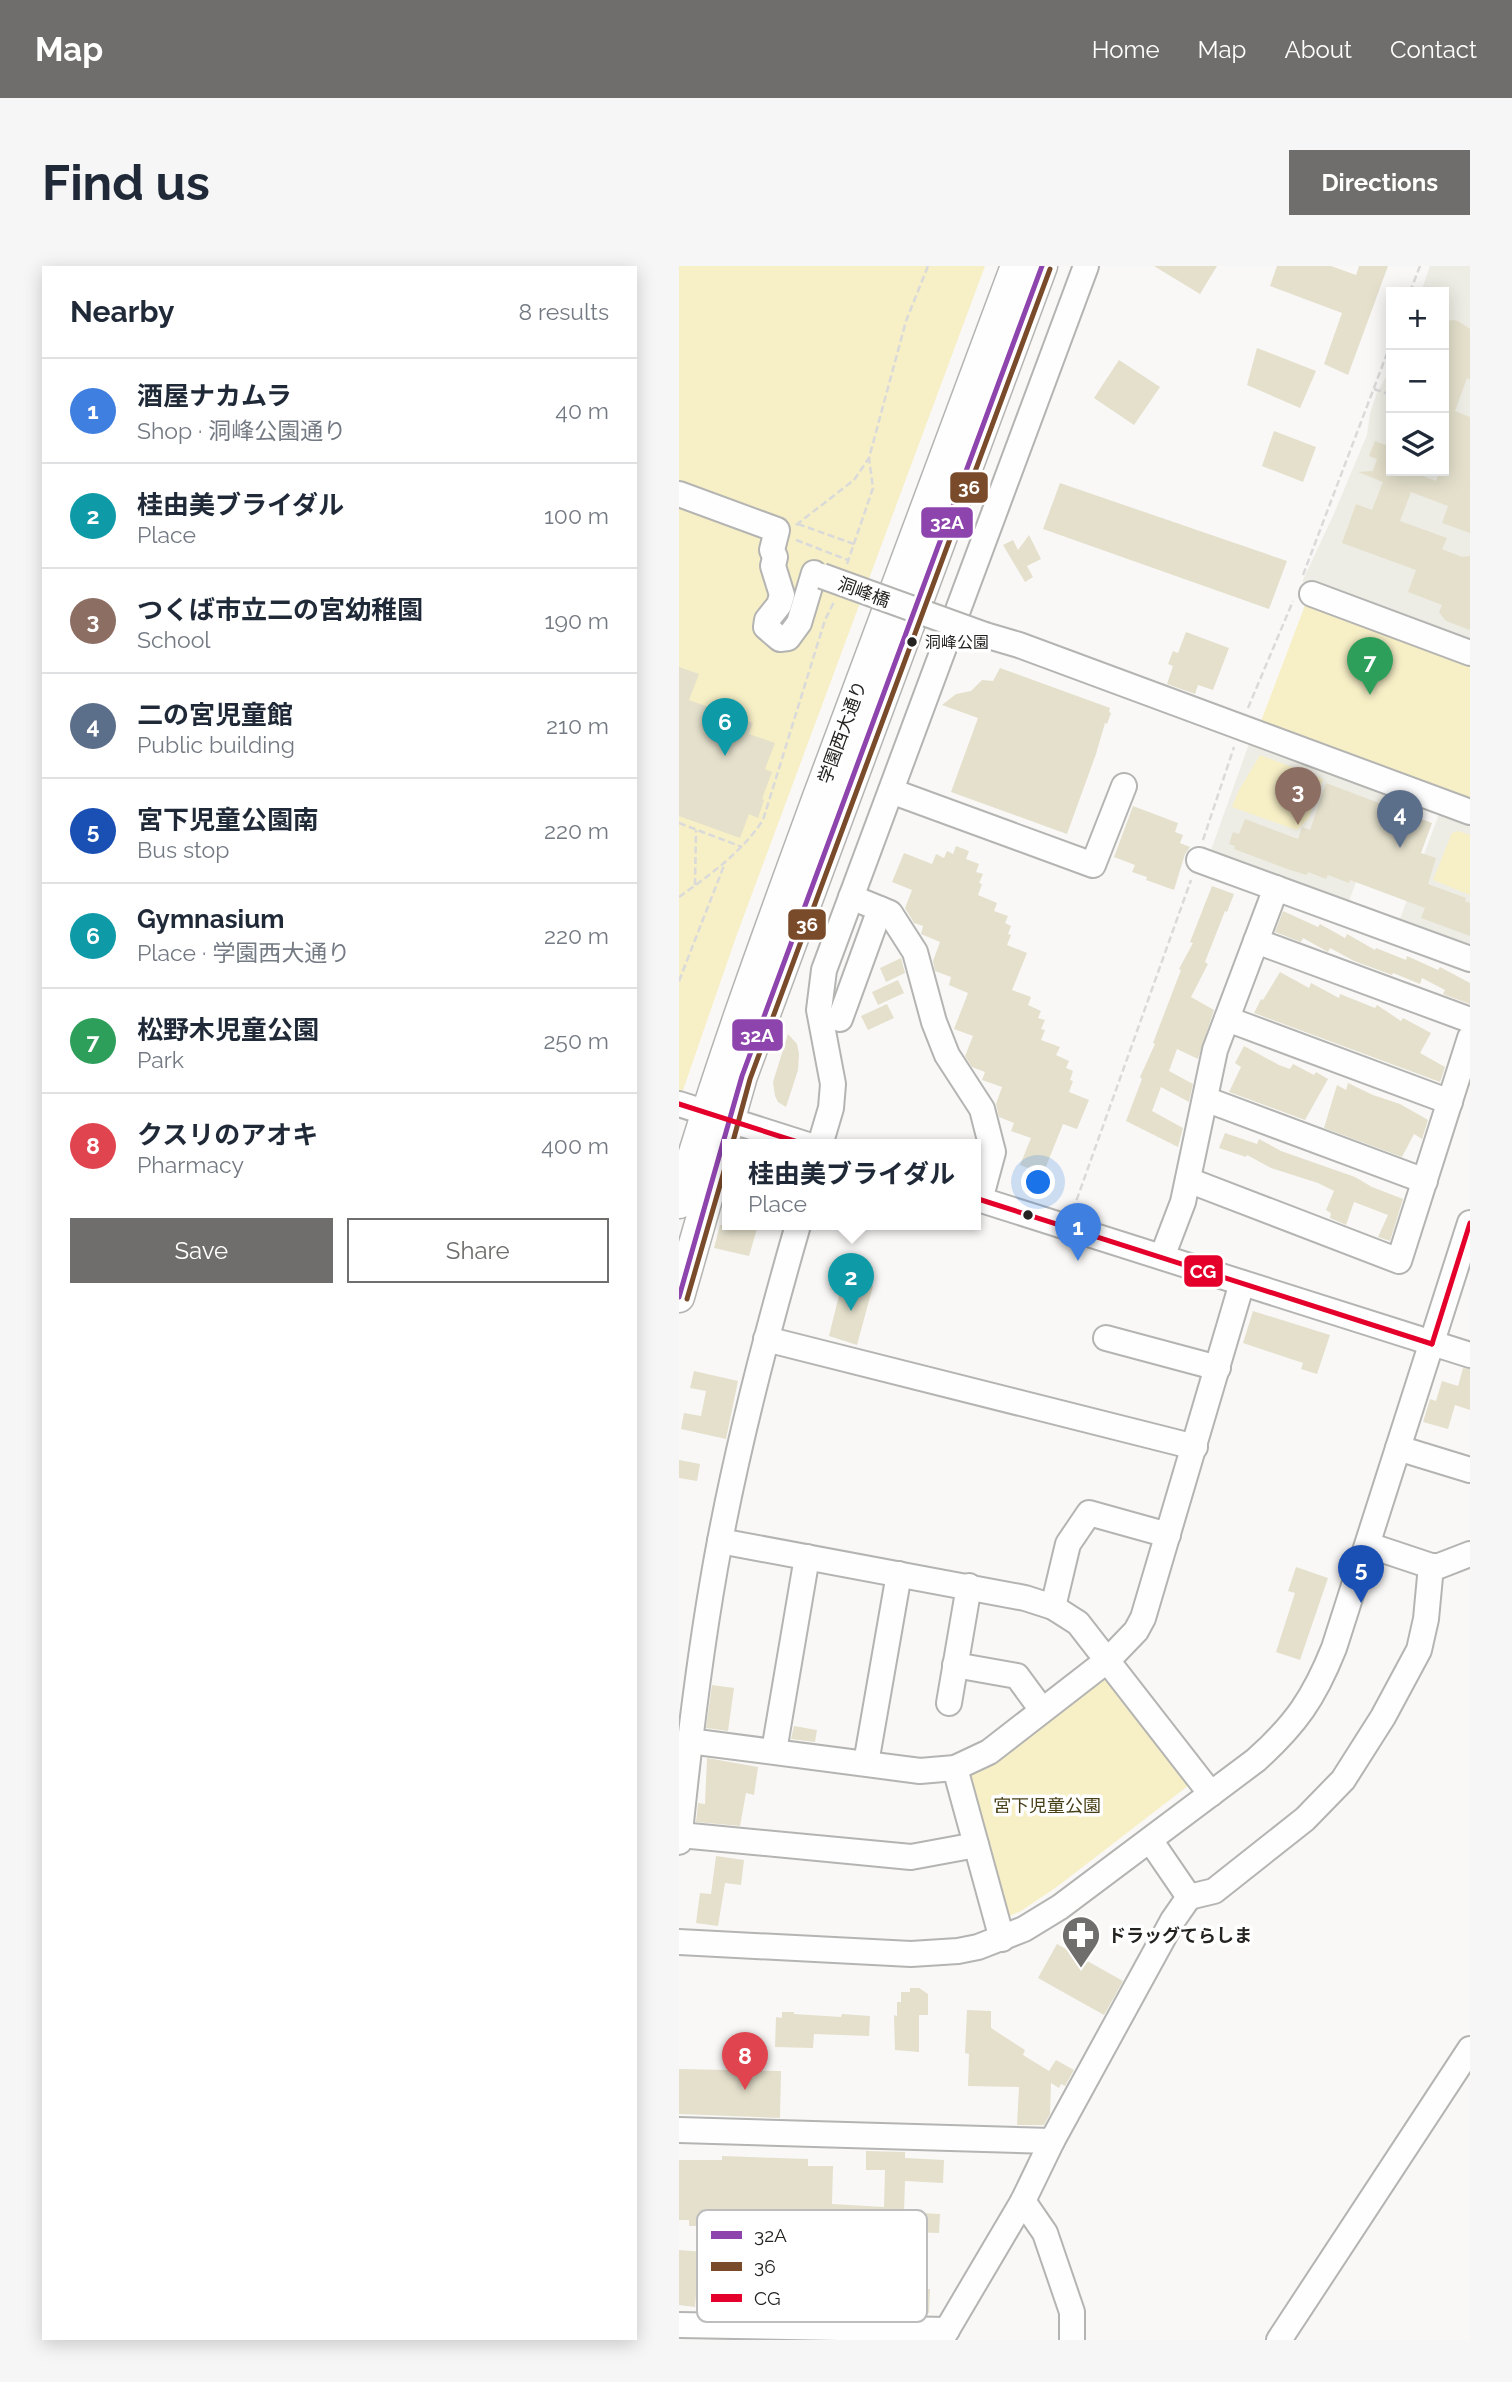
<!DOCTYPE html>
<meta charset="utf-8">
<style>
:root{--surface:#fff;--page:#f6f6f7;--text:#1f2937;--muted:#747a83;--line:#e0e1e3;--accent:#6f6e6c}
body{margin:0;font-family:Raleway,"Noto Sans JP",sans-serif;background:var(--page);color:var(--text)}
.controls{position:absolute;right:21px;top:21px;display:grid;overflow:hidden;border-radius:0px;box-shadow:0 4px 18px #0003}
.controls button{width:63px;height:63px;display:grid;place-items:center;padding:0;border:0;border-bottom:2px solid var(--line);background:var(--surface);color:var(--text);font:35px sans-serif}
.you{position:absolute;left:360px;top:917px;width:24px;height:24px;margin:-18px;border:5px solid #fff;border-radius:50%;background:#1a73e8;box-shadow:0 0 0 10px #1a73e833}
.badge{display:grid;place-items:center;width:46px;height:46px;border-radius:50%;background:var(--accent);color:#fff;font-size:23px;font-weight:700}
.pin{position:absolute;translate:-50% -58px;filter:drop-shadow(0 2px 4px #0008)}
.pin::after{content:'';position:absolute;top:37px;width:24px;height:21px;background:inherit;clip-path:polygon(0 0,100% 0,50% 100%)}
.popup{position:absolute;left:43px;top:873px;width:259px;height:91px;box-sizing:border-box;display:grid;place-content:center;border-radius:0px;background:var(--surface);filter:drop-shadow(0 2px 5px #0005);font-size:23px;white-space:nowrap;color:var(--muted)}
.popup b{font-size:26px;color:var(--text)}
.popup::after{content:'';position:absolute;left:50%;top:100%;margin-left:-14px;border:14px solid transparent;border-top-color:var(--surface)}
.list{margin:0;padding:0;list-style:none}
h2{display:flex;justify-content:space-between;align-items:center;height:91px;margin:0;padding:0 28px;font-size:30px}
h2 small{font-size:23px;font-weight:400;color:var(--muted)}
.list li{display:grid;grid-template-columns:46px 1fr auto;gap:21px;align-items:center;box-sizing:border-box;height:105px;padding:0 28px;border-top:2px solid var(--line)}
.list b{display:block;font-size:26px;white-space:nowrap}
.list p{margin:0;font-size:23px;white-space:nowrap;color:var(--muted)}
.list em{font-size:23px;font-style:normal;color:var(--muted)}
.actions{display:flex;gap:14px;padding:21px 28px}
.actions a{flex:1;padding:16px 0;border:2px solid var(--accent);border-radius:0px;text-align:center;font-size:24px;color:var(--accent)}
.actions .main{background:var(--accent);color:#fff}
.icon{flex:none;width:38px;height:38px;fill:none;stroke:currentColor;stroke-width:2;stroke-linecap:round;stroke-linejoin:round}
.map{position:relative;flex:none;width:791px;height:2074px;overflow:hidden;border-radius:0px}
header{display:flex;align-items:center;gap:42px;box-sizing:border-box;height:98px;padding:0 35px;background:var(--accent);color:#fff}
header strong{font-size:33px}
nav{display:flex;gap:38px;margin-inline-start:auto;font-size:24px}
.intro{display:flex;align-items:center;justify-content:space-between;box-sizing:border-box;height:168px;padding:0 42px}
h1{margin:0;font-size:49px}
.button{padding:18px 32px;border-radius:0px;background:var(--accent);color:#fff;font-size:24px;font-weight:700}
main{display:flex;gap:42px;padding:0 42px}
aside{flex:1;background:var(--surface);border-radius:0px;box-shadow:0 4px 18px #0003}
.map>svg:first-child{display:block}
.built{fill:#eeede5}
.green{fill:#f7efc6}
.building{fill:#e4e0cc}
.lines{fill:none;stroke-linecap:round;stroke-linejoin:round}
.minor-casing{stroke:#b4b4b2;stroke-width:28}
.major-casing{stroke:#b4b4b2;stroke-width:33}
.path{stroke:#dadada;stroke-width:2.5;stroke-dasharray:7 3.5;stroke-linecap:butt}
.minor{stroke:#fefefe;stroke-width:24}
.major{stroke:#fefefe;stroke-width:30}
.minor-bridge-casing{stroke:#b4b4b2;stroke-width:28;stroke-linecap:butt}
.minor-bridge{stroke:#fefefe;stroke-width:24}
.bus-1-casing{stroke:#fff;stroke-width:10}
.bus-2-casing{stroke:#fff;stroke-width:10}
.bus-3-casing{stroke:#fff;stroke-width:10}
.bus-1{stroke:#8e44ad;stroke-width:5}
.bus-2{stroke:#7a4b2a;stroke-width:5}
.bus-3{stroke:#e4002b;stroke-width:5}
.bus-dot{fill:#242322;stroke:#fff;stroke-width:2.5}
.labels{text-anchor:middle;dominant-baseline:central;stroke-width:7;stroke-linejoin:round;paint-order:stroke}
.bus-label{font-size:16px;fill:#242322;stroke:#fff;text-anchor:start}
.street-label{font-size:18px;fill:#242322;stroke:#fff}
.park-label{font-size:18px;fill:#473f16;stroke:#fff}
.poi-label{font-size:18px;font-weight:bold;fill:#242322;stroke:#fff;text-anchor:start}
.key{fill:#fff;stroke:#bdbdbd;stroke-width:2}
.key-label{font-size:19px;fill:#242322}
.line-badge{stroke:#fff;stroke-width:2.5}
.badge-label{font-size:19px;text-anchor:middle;font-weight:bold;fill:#fff}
</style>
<header>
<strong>Map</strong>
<nav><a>Home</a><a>Map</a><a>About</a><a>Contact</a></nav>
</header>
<div class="intro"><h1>Find us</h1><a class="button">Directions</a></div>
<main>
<aside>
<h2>Nearby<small>8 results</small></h2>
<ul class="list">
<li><span class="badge" style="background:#3f7fe0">1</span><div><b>酒屋ナカムラ</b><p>Shop · 洞峰公園通り</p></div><em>40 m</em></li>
<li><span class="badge" style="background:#0f9aa8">2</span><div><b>桂由美ブライダル</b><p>Place</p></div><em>100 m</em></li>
<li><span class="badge" style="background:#8d6e63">3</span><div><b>つくば市立二の宮幼稚園</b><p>School</p></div><em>190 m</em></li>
<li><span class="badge" style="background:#5c6f8a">4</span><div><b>二の宮児童館</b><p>Public building</p></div><em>210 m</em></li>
<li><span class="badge" style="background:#1a4fb4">5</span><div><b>宮下児童公園南</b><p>Bus stop</p></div><em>220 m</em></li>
<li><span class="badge" style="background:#0f9aa8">6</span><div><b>Gymnasium</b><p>Place · 学園西大通り</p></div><em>220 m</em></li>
<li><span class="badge" style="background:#2e9e5b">7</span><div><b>松野木児童公園</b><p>Park</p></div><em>250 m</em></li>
<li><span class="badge" style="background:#e0444e">8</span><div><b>クスリのアオキ</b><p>Pharmacy</p></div><em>400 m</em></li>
</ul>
<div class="actions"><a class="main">Save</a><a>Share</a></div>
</aside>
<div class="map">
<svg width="791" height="2074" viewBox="0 0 791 2074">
<rect width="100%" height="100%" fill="#f9f8f6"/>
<g class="built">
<path d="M751,0H791V379L623,316L654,250L688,169L691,147L698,127L712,102V205H765V26H742Z"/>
<path d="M572,472L711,523L669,638L534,588L532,584Z"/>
<path d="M763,540L791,550V685L719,658Z"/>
</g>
<g class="green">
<path d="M0,0H306L57,671L2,830L0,829Z"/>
<path d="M628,334L791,395V542L579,463Z"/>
<path d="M581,489L644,513L629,553L618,564L553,541L560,524Z"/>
<path d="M779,565L791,569V629L754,614L773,567Z"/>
<path d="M424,1408L514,1516L379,1620L342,1645L324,1653L285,1510Z"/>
</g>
<g class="building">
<path d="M475,0H538L521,28Z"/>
<path d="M598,0H652L677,9L680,0H709L669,109L645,98L663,47L591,20Z"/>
<path d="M774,54L779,55L791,63V114L788,112L776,145L791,151V267L763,257L769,240L732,226L721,255L768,272L763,283L783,291L791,290V364L767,355L760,346L763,339L729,326L737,304L663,277L677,238L693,244L704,216L679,206L694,205L698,193L690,190L696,175L712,181V205H730L757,215L761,205H765V67L769,55Z"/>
<path d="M578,82L637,105L621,142L568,119Z"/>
<path d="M440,94L481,121L455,159L415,132Z"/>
<path d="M595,165L637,181L624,216L583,200Z"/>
<path d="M381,217L608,295L590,343L364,263Z"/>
<path d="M350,269L362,293L348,300L354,311L346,316L324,279L334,274L339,284Z"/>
<path d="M507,366L550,382L534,424L519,419L516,428L488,418L494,400L489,398L494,385L499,387Z"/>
<path d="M0,401L20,408L10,434L74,457L70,468L96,477L86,503L93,506L83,533L85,534L79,552L70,548L61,572L0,550Z"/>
<path d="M321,402L431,442L430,446L432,447L428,458L426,457L417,488L388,568L272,526L299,452L263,439L277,428L292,425L303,414L314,415Z"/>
<path d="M647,517L753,557L742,587L757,592L749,618L787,632L786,635L791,637V670L742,652L746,642L671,614L670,617L649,609L647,613L629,606L628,609L611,604L555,583L556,580L550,578L554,566L560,568L566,553L619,573L623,561L631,564Z"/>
<path d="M454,540L499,557L496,566L504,569L501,577L511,581L506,588L495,624L467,614L468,611L453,606L456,599L435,591Z"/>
<path d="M277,580L290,585L287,593L300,598L297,606L304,608L300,617L303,618L299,629L318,637L315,645L329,650L326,657L332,660L329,668L332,669L328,679L348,687L333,724L352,731L349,739L362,745L359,752L366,754L362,763L366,764L362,774L381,781L377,789L390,795L387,802L394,805L391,814L394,815L390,826L410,834L398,863L384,858L364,908L341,899L352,872L332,865L335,857L320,851L317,838L323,821L303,814L306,806L293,801L286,790L294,770L275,763L289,727L270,719L272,711L256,705L254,695L261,676L242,668L244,660L235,657L226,642L233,624L213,616L225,587L253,598L257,588L265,592L268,585L274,588Z"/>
<path d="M533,620L555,628L548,646L546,645L526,696L529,698L512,731L535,744L519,793L498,783L490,805L514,818L510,836L482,821L473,845L504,862L499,881L447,855L463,813L461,811L476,778L474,777L502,704L500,703L514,677L511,676Z"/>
<path d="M604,645L639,661L641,658L666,672L668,668L696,684L697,682L727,694L728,690L759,704L761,701L791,717V738L766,729L764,728L766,724L743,712L741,718L714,707L713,709L675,695L651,682L649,686L624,672L622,676L596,666Z"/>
<path d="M222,692L226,707L207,716L201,702Z"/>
<path d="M601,706L630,722L632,717L660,732L661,728L696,742L698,739L722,755L724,752L752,767L741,787L766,801L761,816L575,747L582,733L584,734Z"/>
<path d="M219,714L225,727L199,739L193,726Z"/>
<path d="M208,738L215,752L189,764L182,750Z"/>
<path d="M109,768L118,778L120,788L119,804L107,841L99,836L96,830L94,816Z"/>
<path d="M565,780L600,799L611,803L614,798L635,809L637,806L649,813L626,854L550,826L562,801L556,797Z"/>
<path d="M669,817L694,829L721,838L749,854L743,873L735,868L723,891L645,862L658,819L667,824Z"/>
<path d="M546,867L578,878L580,873L602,885L676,911L693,921L724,933L711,975L699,971L709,949L675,936L667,959L651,952L652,947L647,944L655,925L639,917L592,902L568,889L567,891L540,882Z"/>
<path d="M41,959H79L70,990L35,982Z"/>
<path d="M165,1009L194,1020L178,1079L150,1070Z"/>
<path d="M574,1045L651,1069L638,1108L622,1103L624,1097L564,1077Z"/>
<path d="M784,1102L791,1103V1144L776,1139L769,1163L744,1156L751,1133L757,1135L763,1115L779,1120Z"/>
<path d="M15,1105L59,1115L47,1173L2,1163L5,1147L22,1150L27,1125L11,1122Z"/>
<path d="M0,1194L21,1198L18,1215L0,1212Z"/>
<path d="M617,1301L649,1312L621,1394L597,1386L616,1327L609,1325Z"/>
<path d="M33,1419L55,1422L49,1465L27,1462Z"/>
<path d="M115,1460L138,1464L136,1476L112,1473Z"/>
<path d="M28,1492L79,1501L75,1529L67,1527L61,1560L17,1556L19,1537L26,1538Z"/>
<path d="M37,1590L65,1594L62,1619L46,1617L39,1660L17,1657L21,1627L32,1628Z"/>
<path d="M378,1678L444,1715L425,1749L359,1712Z"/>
<path d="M231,1722H240L249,1728V1749H240V1786L216,1784L215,1749L218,1750V1736H222V1726H231Z"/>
<path d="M288,1744L312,1745V1762L346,1784L344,1789L370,1805L377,1794L395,1804L386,1820L382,1818L380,1822L372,1817L371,1848L365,1859H338L340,1821L289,1820L290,1788L286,1787Z"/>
<path d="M103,1746H115V1748L162,1751L163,1748L191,1750L190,1770L135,1768L134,1782L96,1781L97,1751L103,1752Z"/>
<path d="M0,1803L102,1805L101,1852L0,1848Z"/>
<path d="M187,1885L226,1886V1892L265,1894L264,1917L226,1915L225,1946L261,1948L260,1967L203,1965V1962L145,1961L142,2025L170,2027V2014L240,2015V2023H251L250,2047L107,2042V2046H92V2044L59,2041V2036L52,2035V2022L92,2025L93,2010L123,2011L125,1963L98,1961H45L44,1991H48V2031L17,2029L16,2041L0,2039V1984L25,1986L26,1960H10V1954H0V1894H43V1890L129,1893V1900H154L153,1938L205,1941L206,1904H187Z"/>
</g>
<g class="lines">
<g class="minor-casing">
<g id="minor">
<path d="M0,228L98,264L93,284L96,291L94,300L103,329L100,339L88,354L87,361L101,373L109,372L120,357L135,307"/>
<path d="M633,328L791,387"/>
<path d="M306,369L340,379L791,546"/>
<path d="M212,525L414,599L445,520"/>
<path d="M520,594L791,693"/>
<path d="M172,631L211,647L236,686L255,756L268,789L303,843L314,886L301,934"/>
<path d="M577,675L791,754"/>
<path d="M161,753L201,643"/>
<path d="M548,753L771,836"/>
<path d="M526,833L746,915"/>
<path d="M0,838L129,879"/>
<path d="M141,879L152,842L154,818L140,744L145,704L407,0"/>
<path d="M509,914L720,995L791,772"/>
<path d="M296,932L791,1089"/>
<path d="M483,991L504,936L536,784L597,622"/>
<path d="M427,1072L539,1102"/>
<path d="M87,1073L516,1181"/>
<path d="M719,1182L791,1204"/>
<path d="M41,1275L346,1332L374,1341L399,1357L532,1528"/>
<path d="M689,1279L752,1300H760L791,1288"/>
<path d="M374,1341L389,1278L410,1247L489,1269"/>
<path d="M276,1399L338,1410L363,1444"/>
<path d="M270,1437L290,1320"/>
<path d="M10,1475L241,1505L276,1502L310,1486L430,1393L457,1365L464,1352L563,1017"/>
<path d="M95,1485L128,1291"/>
<path d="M187,1497L220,1308"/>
<path d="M276,1502L323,1673"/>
<path d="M1,1569L232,1591L297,1579"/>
<path d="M0,1576C10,1476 22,1375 41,1275C61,1169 89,1063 119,959"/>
<path d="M510,1631L535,1625L626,1553L664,1514L704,1451L740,1384L747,1353L752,1300"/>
<path d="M0,1676L232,1688L279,1685L299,1681L345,1663L381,1641L577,1494C617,1458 635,1432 655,1382L791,957"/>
<path d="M0,1864L373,1875"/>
<path d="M344,1935L366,1967L393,2046V2074"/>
<path d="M0,2059L268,2064"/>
<path d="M262,2074L344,1935L373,1875L494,1654L510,1631L471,1574"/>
<path d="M600,2074L791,1783"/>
</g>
</g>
<g class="major-casing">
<g id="major">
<path d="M0,937C40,799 90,665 139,531C204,354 270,177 337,0"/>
<path d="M0,1031L63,810L363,0"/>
</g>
</g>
<g class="path">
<path d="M731,26L741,0"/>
<path d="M695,123L712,129"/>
<path d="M119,258L175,278"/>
<path d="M117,259L175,214L190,192L227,55L249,0"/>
<path d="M117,274L169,294"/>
<path d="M168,298L194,222L190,192"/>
<path d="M624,309L712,77"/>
<path d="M569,442L614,335"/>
<path d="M0,557L63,581"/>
<path d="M524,574L555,481"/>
<path d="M16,619L17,564"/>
<path d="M0,631C32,608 62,587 84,554L146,354L156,334"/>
<path d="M0,715L46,597"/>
<path d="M394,944L512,614"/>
</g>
<use href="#minor" class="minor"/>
<use href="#major" class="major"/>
<g class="minor-bridge-casing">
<path id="minor-bridge" d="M143,310L306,369"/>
</g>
<use href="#minor-bridge" class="minor-bridge"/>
<g class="bus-1-casing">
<path id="bus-1" d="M0,1031L63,810L363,0"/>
</g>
<g class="bus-2-casing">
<g id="bus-2">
<path d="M53,879L71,813L371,3"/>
<path d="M8,1033L48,895"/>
</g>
</g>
<g class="bus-3-casing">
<g id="bus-3">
<path d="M0,838L128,879"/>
<path d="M296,932L753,1078"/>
<path d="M753,1078L791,957"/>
</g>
</g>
<use href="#bus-1" class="bus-1"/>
<use href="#bus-2" class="bus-2"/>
<use href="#bus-3" class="bus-3"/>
</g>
<defs>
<g id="pharmacy-pin" transform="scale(2.0125)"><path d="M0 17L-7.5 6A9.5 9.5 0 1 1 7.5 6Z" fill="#6f6e6c" stroke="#fff"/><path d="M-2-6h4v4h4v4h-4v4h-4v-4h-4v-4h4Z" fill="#fff"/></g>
</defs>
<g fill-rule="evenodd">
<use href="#pharmacy-pin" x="402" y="1669"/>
</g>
<g class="bus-dot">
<circle cx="233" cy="376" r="6"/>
<circle cx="349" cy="949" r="6"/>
</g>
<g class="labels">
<g class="bus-label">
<text x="246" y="376">洞峰公園</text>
</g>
<g class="street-label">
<text transform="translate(185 326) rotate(20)">洞峰橋</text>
<text transform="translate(163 466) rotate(-70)">学園西大通り</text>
</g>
<g class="park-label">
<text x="368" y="1539">宮下児童公園</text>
</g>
<g class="poi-label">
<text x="429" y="1669">ドラッグてらしま</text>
</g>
</g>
<rect x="18" y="1944" width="230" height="112" rx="10" class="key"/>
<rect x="32" y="1965" width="31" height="8" fill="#8e44ad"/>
<rect x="32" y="1996" width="31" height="9" fill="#7a4b2a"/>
<rect x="32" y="2028" width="31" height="8" fill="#e4002b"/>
<g class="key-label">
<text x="75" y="1976">32A</text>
<text x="75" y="2007">36</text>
<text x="75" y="2039">CG</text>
</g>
<g class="line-badge">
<rect x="270" y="205" width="40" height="33" rx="7" fill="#7a4b2a"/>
<rect x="241" y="240" width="54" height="33" rx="7" fill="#8e44ad"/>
<rect x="108" y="642" width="40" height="33" rx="7" fill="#7a4b2a"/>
<rect x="52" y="752" width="53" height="34" rx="7" fill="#8e44ad"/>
<rect x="504" y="988" width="41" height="34" rx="7" fill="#e4002b"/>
</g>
<g class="badge-label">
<text x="290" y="228">36</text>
<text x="268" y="263">32A</text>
<text x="128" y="665">36</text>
<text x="78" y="776">32A</text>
<text x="524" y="1012">CG</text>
</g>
</svg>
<div class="controls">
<button>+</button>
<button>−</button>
<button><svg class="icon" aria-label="layers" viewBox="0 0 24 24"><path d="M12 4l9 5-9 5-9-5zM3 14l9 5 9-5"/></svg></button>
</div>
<div class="you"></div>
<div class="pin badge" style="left:399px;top:995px;background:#3f7fe0">1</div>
<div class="pin badge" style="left:172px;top:1045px;background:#0f9aa8">2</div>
<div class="popup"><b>桂由美ブライダル</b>Place</div>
<div class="pin badge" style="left:619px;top:559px;background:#8d6e63">3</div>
<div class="pin badge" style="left:721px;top:582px;background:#5c6f8a">4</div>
<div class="pin badge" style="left:682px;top:1337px;background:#1a4fb4">5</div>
<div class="pin badge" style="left:46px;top:490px;background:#0f9aa8">6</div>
<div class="pin badge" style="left:691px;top:429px;background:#2e9e5b">7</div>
<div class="pin badge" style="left:66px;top:1824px;background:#e0444e">8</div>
</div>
</main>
